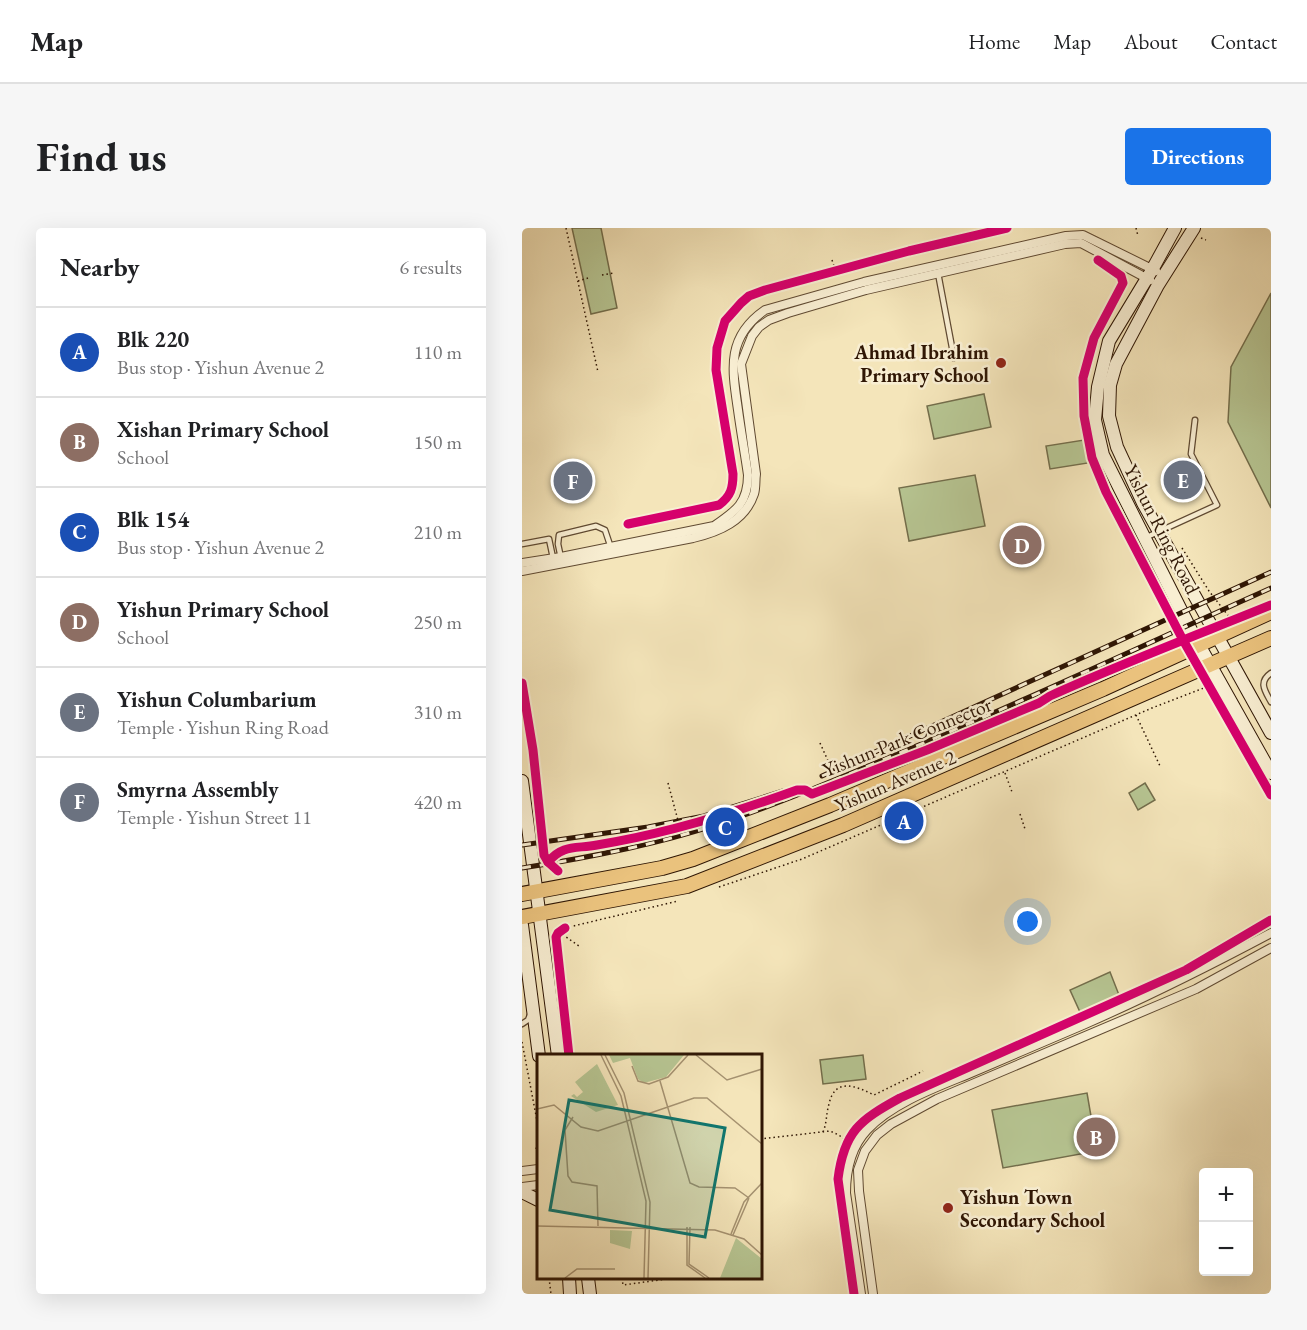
<!DOCTYPE html>
<meta charset="utf-8">
<style>
:root{--surface:#fff;--page:#f6f6f6;--text:#202124;--muted:#757577;--line:#e0e0e0;--accent:#1a73e8}
body{margin:0;font-family:"EB Garamond",serif;background:var(--page);color:var(--text)}
.controls{position:absolute;right:18px;bottom:18px;display:grid;overflow:hidden;border-radius:6px;box-shadow:0 6px 24px #0002}
.controls button{width:54px;height:54px;display:grid;place-items:center;padding:0;border:0;border-bottom:2px solid var(--line);background:var(--surface);color:var(--text);font:30px sans-serif}
.you{position:absolute;left:506px;top:694px;width:21px;height:21px;margin:-15px;border:4px solid #fff;border-radius:50%;background:#1a73e8;box-shadow:0 0 0 9px #1a73e833}
.badge{display:grid;place-items:center;width:39px;height:39px;border-radius:50%;background:var(--accent);color:#fff;font-size:20px;font-weight:700}
.pin{position:absolute;translate:-50% -50%;border:3px solid #fff;box-shadow:0 2px 6px #0006}
.list{margin:0;padding:0;list-style:none}
h2{display:flex;justify-content:space-between;align-items:center;height:78px;margin:0;padding:0 24px;font-size:26px}
h2 small{font-size:20px;font-weight:400;color:var(--muted)}
.list li{display:grid;grid-template-columns:39px 1fr auto;gap:18px;align-items:center;box-sizing:border-box;height:90px;padding:0 24px;border-top:2px solid var(--line)}
.list b{display:block;font-size:22px;white-space:nowrap}
.list p{margin:0;font-size:20px;white-space:nowrap;color:var(--muted)}
.list em{font-size:20px;font-style:normal;color:var(--muted)}
.map{position:relative;flex:none;width:749px;height:1066px;overflow:hidden;border-radius:6px}
header{display:flex;align-items:center;gap:36px;box-sizing:border-box;height:84px;padding:0 30px;background:var(--surface);border-bottom:2px solid var(--line)}
header strong{font-size:28px}
nav{display:flex;gap:33px;margin-inline-start:auto;font-size:21px}
.intro{display:flex;align-items:center;justify-content:space-between;box-sizing:border-box;height:144px;padding:0 36px}
h1{margin:0;font-size:42px}
.button{padding:15px 27px;border-radius:6px;background:var(--accent);color:#fff;font-size:21px;font-weight:700}
main{display:flex;gap:36px;padding:0 36px}
aside{flex:1;background:var(--surface);border-radius:6px;box-shadow:0 6px 24px #0002}
.map>svg:first-child{display:block}
.green{fill:#b7c693;stroke:#736e4c;stroke-width:1.5}
.lines{fill:none;stroke-linecap:round;stroke-linejoin:round}
.service-casing{stroke:#604a32;stroke-width:7}
.minor-casing{stroke:#604a32;stroke-width:10}
.secondary-casing{stroke:#2f1604;stroke-width:14}
.primary-casing{stroke:#2f1604;stroke-width:16}
.path{stroke:#2f1604;stroke-width:1.5;stroke-dasharray:1.5 3;stroke-linecap:butt}
.service{stroke:#f8eed2;stroke-width:4.5}
.minor{stroke:#f8eed2;stroke-width:8}
.secondary{stroke:#f8eed2;stroke-width:12}
.primary{stroke:#eac27d;stroke-width:14}
.rail-casing{stroke:#2f1604;stroke-width:5}
.rail{stroke:#f8eed2;stroke-width:3;stroke-dasharray:9;stroke-linecap:butt}
.cycleway-casing{stroke:#f8eed2;stroke-width:13}
.cycleway{stroke:#d6006c;stroke-width:9}
.poi-dot{fill:#8f2418;stroke:#f8eed2;stroke-width:2}
.labels{text-anchor:middle;dominant-baseline:central;stroke-width:5;stroke-linejoin:round;paint-order:stroke}
.poi-label{font-size:20px;font-weight:bold;fill:#2f1604;stroke:#f8eed2;text-anchor:end}
.street-label{font-size:20px;fill:#2f1604;stroke:#f8eed2}
.inset-road{fill:none;stroke:#a59271;stroke-width:1.5}
.view{fill:#0f766e;fill-opacity:0.15;stroke:#0f766e;stroke-width:3}
.inset-edge{fill:none;stroke:#2f1604;stroke-width:3}
</style>
<header>
<strong>Map</strong>
<nav><a>Home</a><a>Map</a><a>About</a><a>Contact</a></nav>
</header>
<div class="intro"><h1>Find us</h1><a class="button">Directions</a></div>
<main>
<aside>
<h2>Nearby<small>6 results</small></h2>
<ul class="list">
<li><span class="badge" style="background:#1a4fb4">A</span><div><b>Blk 220</b><p>Bus stop · Yishun Avenue 2</p></div><em>110 m</em></li>
<li><span class="badge" style="background:#8d6e63">B</span><div><b>Xishan Primary School</b><p>School</p></div><em>150 m</em></li>
<li><span class="badge" style="background:#1a4fb4">C</span><div><b>Blk 154</b><p>Bus stop · Yishun Avenue 2</p></div><em>210 m</em></li>
<li><span class="badge" style="background:#8d6e63">D</span><div><b>Yishun Primary School</b><p>School</p></div><em>250 m</em></li>
<li><span class="badge" style="background:#6b7280">E</span><div><b>Yishun Columbarium</b><p>Temple · Yishun Ring Road</p></div><em>310 m</em></li>
<li><span class="badge" style="background:#6b7280">F</span><div><b>Smyrna Assembly</b><p>Temple · Yishun Street 11</p></div><em>420 m</em></li>
</ul>
</aside>
<div class="map">
<svg width="749" height="1066" viewBox="0 0 749 1066">
<rect width="100%" height="100%" fill="#f4e5ba"/>
<filter id="stains"><feTurbulence type="fractalNoise" baseFrequency=".00333" numOctaves="4"/><feColorMatrix values="0 0 0 0 .2 0 0 0 0 .09 0 0 0 0 .02 0 0 0 .5 -.17"/></filter>
<radialGradient id="worn" r=".72"><stop offset=".6" stop-color="#630" stop-opacity="0"/><stop offset="1" stop-color="#630" stop-opacity=".3"/></radialGradient>
<g class="green">
<path d="M50,0H79L95,80L69,86Z"/>
<path d="M749,65V280L706,194L709,139Z"/>
<path d="M462,166L469,199L412,211L405,178Z"/>
<path d="M562,212L566,235L528,241L524,218Z"/>
<path d="M453,247L463,298L387,313L377,260Z"/>
<path d="M623,555L633,572L616,582L607,565Z"/>
<path d="M588,744L597,767L558,784L548,762Z"/>
<path d="M341,827L344,851L301,856L298,832Z"/>
<path d="M565,865L575,923L481,940L470,882Z"/>
</g>
<g class="lines">
<g class="service-casing">
<g id="service">
<path d="M416,45L432,130"/>
<path d="M625,309L695,277L669,226L673,192"/>
<path d="M0,316L27,311L31,330"/>
<path d="M39,330L36,316L37,307L74,298L83,302L89,320"/>
<path d="M749,445C736,454 743,463 749,474"/>
<path d="M0,796L6,792L8,787"/>
</g>
</g>
<g class="minor-casing">
<g id="minor">
<path d="M0,335L39,329L192,298C214,283 226,275 226,247C223,226 219,204 216,182C210,141 204,109 243,82L342,54L544,8L561,7L634,43"/>
<path d="M0,343L171,310C197,304 223,293 232,266C234,260 233,252 234,246L219,136L230,108L237,99L247,92L266,85L344,62L543,16L559,15L628,52"/>
<path d="M0,943L16,941"/>
<path d="M0,959L16,957"/>
<path d="M339,1066L324,965C324,942 329,919 345,902C369,876 412,860 444,847C483,830 522,814 561,797C625,769 687,738 749,705"/>
<path d="M351,1066L337,963L336,942L343,923L355,907L369,896L415,871L674,761L749,720"/>
</g>
</g>
<g class="secondary-casing">
<g id="secondary">
<path d="M653,0L630,42L587,113L576,159L573,192L581,227L597,259L672,408L749,545"/>
<path d="M672,0L636,57L594,136L588,157L587,188L595,219L621,275L749,505"/>
<path d="M0,553L36,828"/>
<path d="M0,697L17,828"/>
<path d="M0,964L16,972"/>
<path d="M47,1050L48,1066"/>
<path d="M66,1050L68,1066"/>
</g>
</g>
<g class="primary-casing">
<g id="primary">
<path d="M0,666L140,640L171,631L308,577L581,461L749,384"/>
<path d="M0,689L165,658L321,597L749,410"/>
</g>
</g>
<g class="path">
<path d="M44,0L76,144"/>
<path d="M614,0L616,8"/>
<path d="M679,10L684,12"/>
<path d="M310,32L314,43"/>
<path d="M80,47L92,45"/>
<path d="M276,49L277,52"/>
<path d="M56,53L66,50"/>
<path d="M660,320L687,363L708,390"/>
<path d="M614,487L638,538"/>
<path d="M298,515L312,546"/>
<path d="M483,545L490,564"/>
<path d="M146,555L158,600"/>
<path d="M498,586L503,601"/>
<path d="M197,659L280,631L630,480L687,458"/>
<path d="M43,700L156,673"/>
<path d="M37,704L57,718"/>
<path d="M0,814L16,898"/>
<path d="M301,904C305,895 304,886 307,876C313,849 334,858 352,867L401,843"/>
<path d="M238,911L308,903L317,907L325,914"/>
<path d="M14,921L16,915"/>
<path d="M27,1050L29,1066"/>
<path d="M100,1050L101,1057L152,1050"/>
</g>
<use href="#service" class="service"/>
<use href="#minor" class="minor"/>
<use href="#secondary" class="secondary"/>
<use href="#primary" class="primary"/>
<g class="rail-casing">
<g id="rail">
<path d="M300,548L749,344"/>
<path d="M0,617L126,599L182,588L261,563"/>
<path d="M0,640C64,630 129,618 190,598C255,577 317,550 380,524C505,472 626,415 749,360"/>
</g>
</g>
<use href="#rail" class="rail"/>
<g class="cycleway-casing">
<g id="cycleway">
<path d="M576,32L599,48L601,55L572,110L561,150L562,188L570,230L584,264L661,412L749,567"/>
<path d="M106,296L197,277C209,268 211,260 211,246L194,142L195,120L203,93L219,75L227,68L243,62L387,23L485,0"/>
<path d="M0,455L11,522L22,627L26,634L36,643"/>
<path d="M26,634C41,616 54,621 75,617C144,606 209,586 275,562H283L290,566L405,522L517,475L528,468C601,435 675,407 749,377"/>
<path d="M43,700L36,705L34,709L47,828"/>
<path d="M332,1066L316,951C322,903 338,892 378,870L664,742L749,692"/>
</g>
</g>
<use href="#cycleway" class="cycleway"/>
</g>
<g class="poi-dot">
<circle cx="479" cy="135" r="6"/>
<circle cx="426" cy="980" r="6"/>
</g>
<g class="labels">
<g class="poi-label">
<text x="467" y="124">Ahmad Ibrahim<tspan x="467" dy="23">Primary School</tspan></text>
<text x="438" y="969" text-anchor="start">Yishun Town<tspan x="438" dy="23">Secondary School</tspan></text>
</g>
<g class="street-label">
<text transform="translate(640 301) rotate(63)">Yishun Ring Road</text>
<text transform="translate(385 509) rotate(-22)">Yishun Park Connector</text>
<text transform="translate(373 553) rotate(-23)">Yishun Avenue 2</text>
</g>
</g>
<g transform="translate(15 826)">
<rect width="225" height="225" fill="#f4e5ba"/>
<path d="M72,1H147L129,23L107,29L101,25L93,4L76,9ZM60,10L81,51L59,58L34,42L37,40L40,43L46,38L38,28ZM73,176L95,177L93,195L73,189ZM199,184L225,205V224H183Z" fill="#b7c693"/>
<path class="inset-road" d="M64,1L84,42L109,147L107,224M68,1L87,39L113,148L111,224M159,1L190,26L225,15M95,12L101,27L112,30L131,23L151,1M123,27L153,129L162,133L198,134L212,144M0,55L17,51L44,73L61,77L157,44H170L225,90M36,63L28,76L31,122L35,128L60,132L61,172M0,172L178,176L207,185L225,201M150,173V211L168,224M153,173L152,210L172,224M194,180L207,148L225,129M196,181L212,144M28,224L40,215H78"/>
<path class="view" d="M32,46L188,74L168,183L13,156Z"/>
<rect width="225" height="225" class="inset-edge"/>
</g>
<rect width="100%" height="100%" filter="url(#stains)"/>
<rect width="100%" height="100%" fill="url(#worn)"/>
</svg>
<div class="controls">
<button>+</button>
<button>−</button>
</div>
<div class="you"></div>
<div class="pin badge" style="left:382px;top:593px;background:#1a4fb4">A</div>
<div class="pin badge" style="left:574px;top:909px;background:#8d6e63">B</div>
<div class="pin badge" style="left:203px;top:599px;background:#1a4fb4">C</div>
<div class="pin badge" style="left:500px;top:317px;background:#8d6e63">D</div>
<div class="pin badge" style="left:661px;top:252px;background:#6b7280">E</div>
<div class="pin badge" style="left:51px;top:253px;background:#6b7280">F</div>
</div>
</main>
